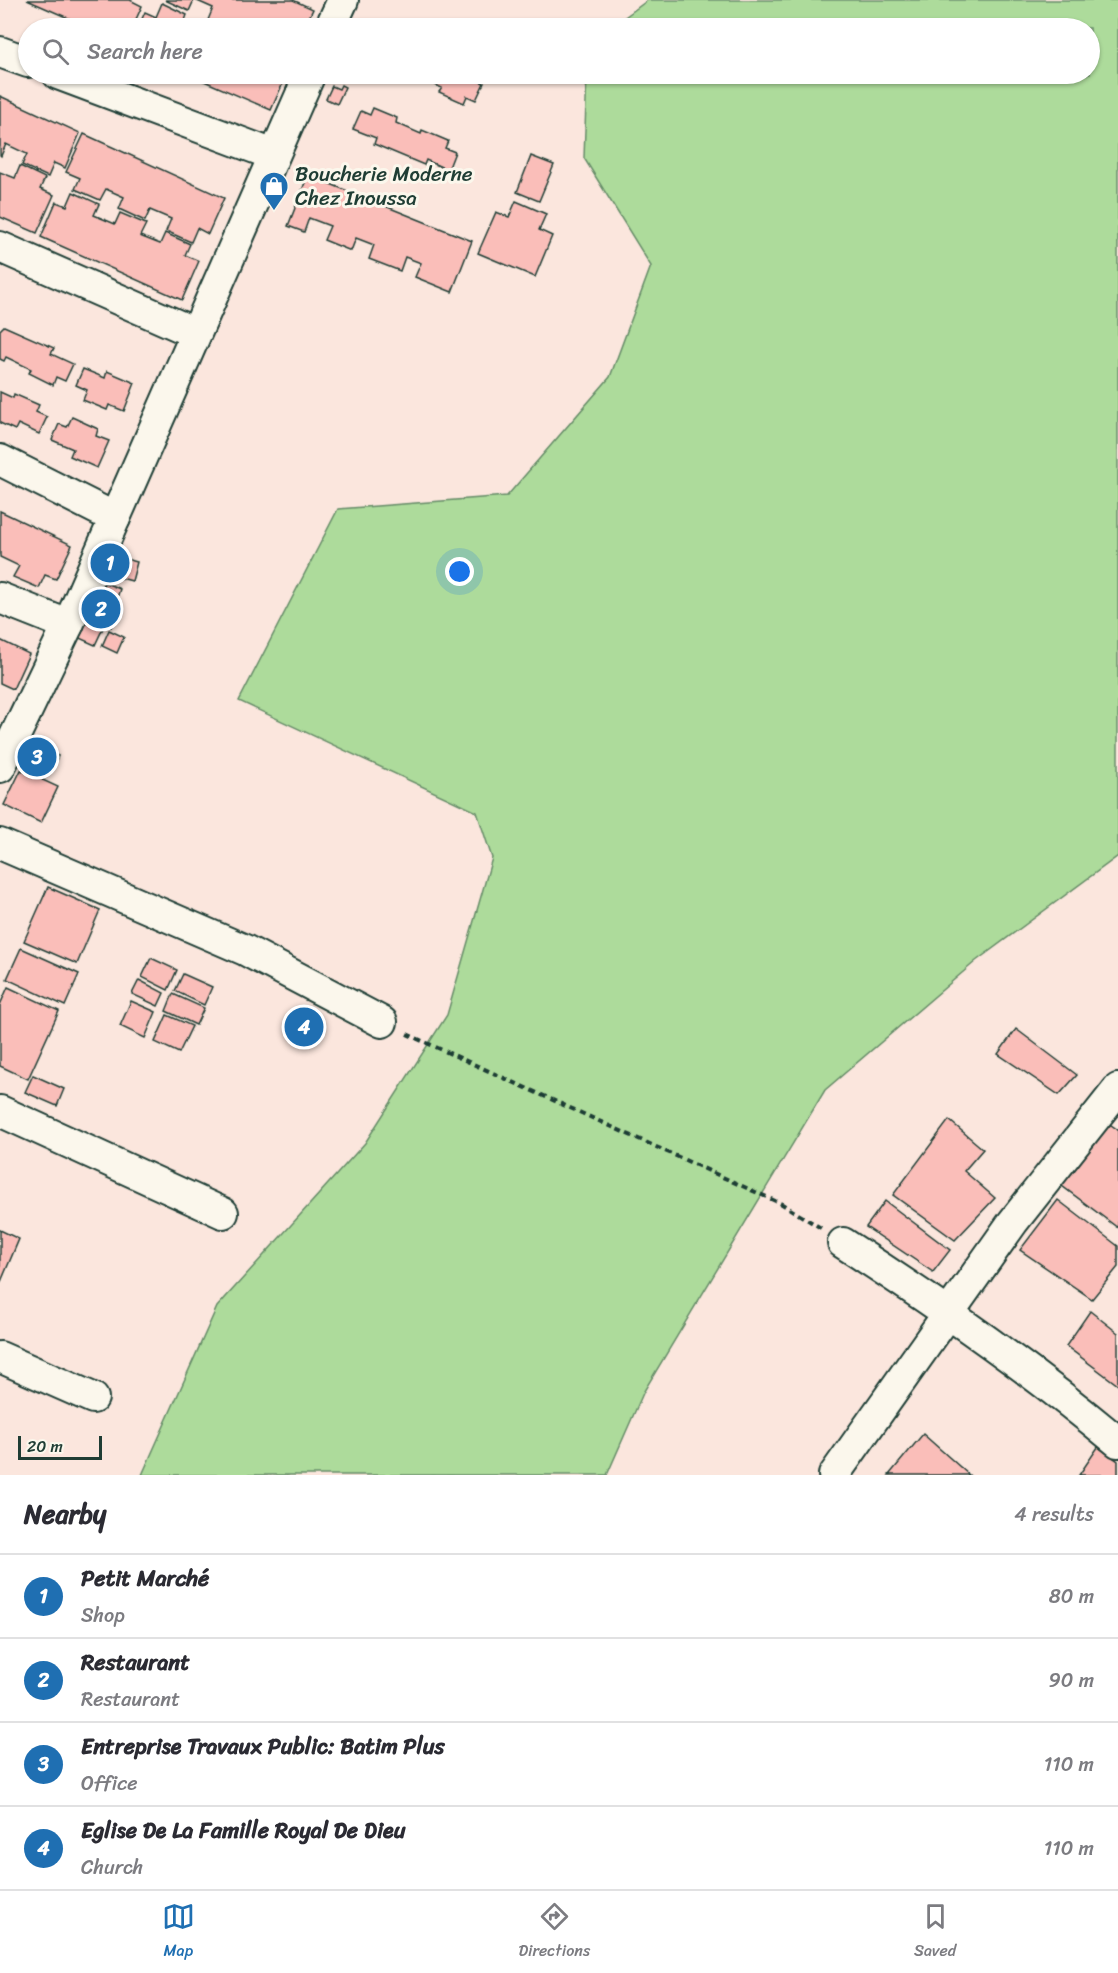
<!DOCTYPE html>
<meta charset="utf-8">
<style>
:root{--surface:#fff;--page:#f7f7f7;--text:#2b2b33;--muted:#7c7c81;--line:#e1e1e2;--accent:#1f6fb2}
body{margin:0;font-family:Sriracha,sans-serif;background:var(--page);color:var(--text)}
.scale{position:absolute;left:18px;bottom:15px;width:84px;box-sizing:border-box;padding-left:6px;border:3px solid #1f3d34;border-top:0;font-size:16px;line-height:21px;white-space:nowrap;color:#1f3d34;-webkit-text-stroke:4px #fbf7ec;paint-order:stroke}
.you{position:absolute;left:460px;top:572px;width:21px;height:21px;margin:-15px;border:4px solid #fff;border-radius:50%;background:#1a73e8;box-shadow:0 0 0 9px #1a73e833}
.badge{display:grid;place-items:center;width:39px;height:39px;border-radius:50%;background:var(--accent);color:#fff;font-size:20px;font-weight:700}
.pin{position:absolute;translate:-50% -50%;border:3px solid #fff;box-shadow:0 2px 6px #0006}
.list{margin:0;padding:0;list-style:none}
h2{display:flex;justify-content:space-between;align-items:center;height:78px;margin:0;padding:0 24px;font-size:26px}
h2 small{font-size:20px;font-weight:400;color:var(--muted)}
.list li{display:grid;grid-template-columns:39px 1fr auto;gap:18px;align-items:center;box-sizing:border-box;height:84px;padding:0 24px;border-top:2px solid var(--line)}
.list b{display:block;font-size:22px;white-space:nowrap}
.list p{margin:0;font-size:20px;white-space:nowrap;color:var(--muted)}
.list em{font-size:20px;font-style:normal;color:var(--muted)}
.icon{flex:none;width:33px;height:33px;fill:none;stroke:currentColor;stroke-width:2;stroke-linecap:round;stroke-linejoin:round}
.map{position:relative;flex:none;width:1118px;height:1475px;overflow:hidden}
.search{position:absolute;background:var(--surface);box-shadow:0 2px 4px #0004;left:18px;right:18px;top:18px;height:66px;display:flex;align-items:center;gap:15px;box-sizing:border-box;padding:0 21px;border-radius:33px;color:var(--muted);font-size:22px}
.sheet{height:414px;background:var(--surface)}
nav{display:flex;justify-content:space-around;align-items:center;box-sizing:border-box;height:84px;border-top:2px solid var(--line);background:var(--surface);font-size:16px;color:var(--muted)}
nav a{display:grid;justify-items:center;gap:3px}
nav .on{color:var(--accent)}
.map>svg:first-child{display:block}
.green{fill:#addb9b;stroke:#668c68;stroke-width:1.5}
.building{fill:#fabeb9;stroke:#1f3d34;stroke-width:1.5}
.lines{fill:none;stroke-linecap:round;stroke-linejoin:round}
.minor-casing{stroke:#1f3d34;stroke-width:34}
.path{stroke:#1f3d34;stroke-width:4;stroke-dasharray:6 4.5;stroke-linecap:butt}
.minor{stroke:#fbf7ec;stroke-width:30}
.labels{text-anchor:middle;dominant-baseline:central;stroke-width:6;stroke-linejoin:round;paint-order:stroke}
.poi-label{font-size:21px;fill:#1f3d34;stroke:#fbf7ec;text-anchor:start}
</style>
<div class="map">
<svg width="1118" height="1475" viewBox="0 0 1118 1475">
<rect width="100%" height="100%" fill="#fbe6dd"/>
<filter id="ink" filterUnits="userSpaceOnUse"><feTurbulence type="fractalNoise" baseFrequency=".0167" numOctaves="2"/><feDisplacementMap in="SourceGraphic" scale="12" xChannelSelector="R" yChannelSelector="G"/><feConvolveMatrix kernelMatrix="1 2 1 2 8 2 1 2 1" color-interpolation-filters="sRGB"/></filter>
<g filter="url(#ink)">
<path class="green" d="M648,0H1118V856L976,961L825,1090L644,1391L607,1475H142L217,1307L365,1143L447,1015L492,858L477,812L239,701L338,509L507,496L610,377L651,266L584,158L587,74H1090V28H610Z"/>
<g class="building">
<path d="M27,0H130L142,6L132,28H91Z"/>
<path d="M165,0H194L189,11Z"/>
<path d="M195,0H293L313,9L304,28H256L238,20L235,28H226L208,20L213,8Z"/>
<path d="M162,3L187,15L183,26L188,28H138L145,12L156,17Z"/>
<path d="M188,74H287L271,110Z"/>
<path d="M400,74H463L484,83L476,100L467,96L464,103L439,92L442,88L416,76L415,80Z"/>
<path d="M341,85L345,87L337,104L326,99L332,86L339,89Z"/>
<path d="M0,96L80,133L65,168L54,163L48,177L22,165L27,154L6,144L1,156L0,155Z"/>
<path d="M373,108L397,118L396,123L421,134L422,130L448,141L445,148L455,152L448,170L426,160L424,165L374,144L376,138L353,129L361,111L370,115Z"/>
<path d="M84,134L224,198L208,234L197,228L191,242L166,231L171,219L150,210L145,221L119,209L124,197L106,189L100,200L75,189L80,178L66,172Z"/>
<path d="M531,156L554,165L539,201L517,192Z"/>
<path d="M20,166L45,178L40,189L54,195L37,233L0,217V172L15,178Z"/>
<path d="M308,175L472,241L452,292L415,277L421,263L405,257L400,271L369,259L374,245L356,238L351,251L324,240L330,226L309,218L304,232L288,226Z"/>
<path d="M73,192L99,204L94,215L115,224L120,213L146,224L140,236L160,244L165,233L190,244L185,255L199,261L182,300L41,237L56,202L67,206Z"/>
<path d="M516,201L546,214L539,230L552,236L535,277L478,253L496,212L509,217Z"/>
<path d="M4,326L54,348L51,354L73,364L65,381L56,377L53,385L29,373L31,369L6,357L4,361L0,359V330Z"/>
<path d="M83,369L105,378L107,371L135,383L124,411L109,405L107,410L83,400L87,390L76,385Z"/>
<path d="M0,392L13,398L14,394L39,405L36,412L47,417L39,434L18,424L15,430L0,423Z"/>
<path d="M72,417L98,429L96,436L109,441L97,468L70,456L73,449L52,440L59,424L67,427Z"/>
<path d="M0,511L72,545L56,579L45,575L39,588L13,577L19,566L0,557Z"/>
<path d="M115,556L137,562L132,581L110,575Z"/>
<path d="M101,581L120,589L116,601L97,593Z"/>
<path d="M93,598L120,609L111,627L85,616Z"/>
<path d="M83,619L103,628L95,645L75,636Z"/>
<path d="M109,630L124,637L117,653L102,646Z"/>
<path d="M0,640L29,654L13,689L0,683Z"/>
<path d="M35,747L58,756L52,770L30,760Z"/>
<path d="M21,770L58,787L41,823L4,805Z"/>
<path d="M48,887L100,910L77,964L24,941Z"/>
<path d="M21,948L79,974L65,1006L7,979Z"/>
<path d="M151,958L177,970L168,990L142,977Z"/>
<path d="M183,974L212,987L204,1005L175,991Z"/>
<path d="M139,980L164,993L158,1006L132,994Z"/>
<path d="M8,987L59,1011L28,1079L0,1066V1005Z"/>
<path d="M173,994L204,1008L196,1025L166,1011Z"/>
<path d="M131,1001L156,1012L145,1038L120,1026Z"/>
<path d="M167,1015L192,1026L179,1053L155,1042Z"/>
<path d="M1016,1029L1077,1075L1059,1095L998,1054Z"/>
<path d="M33,1075L64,1089L57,1106L25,1092Z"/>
<path d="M949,1120L983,1149L964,1171L995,1198L955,1240L893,1195Z"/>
<path d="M1104,1120L1118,1130V1228L1058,1183Z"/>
<path d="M1058,1200L1118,1246V1267L1092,1299L1020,1250Z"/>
<path d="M885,1201L950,1250L933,1272L866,1227Z"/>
<path d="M0,1230L19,1239L0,1284Z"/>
<path d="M1090,1311L1118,1333V1385L1066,1346Z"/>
<path d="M923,1434L969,1475H889Z"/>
<path d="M1098,1447L1118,1461V1475H1079Z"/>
</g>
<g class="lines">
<g class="minor-casing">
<g id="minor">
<path d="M330,28L343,0"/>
<path d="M0,52L28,62"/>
<path d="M58,74L274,155"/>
<path d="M0,247L195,333"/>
<path d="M0,460L115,518"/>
<path d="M0,598L68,625"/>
<path d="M0,767L68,625L310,74"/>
<path d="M0,844L245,950L382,1022"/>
<path d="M0,1111L223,1213"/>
<path d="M843,1243C939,1305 1030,1368 1118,1442"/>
<path d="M0,1357L93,1398"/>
<path d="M834,1475L1013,1222L1118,1089"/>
</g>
</g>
<path class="path" d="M407,1034L782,1204L821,1228"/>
<use href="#minor" class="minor"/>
</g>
</g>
<defs>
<g id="shop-pin" transform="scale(1.5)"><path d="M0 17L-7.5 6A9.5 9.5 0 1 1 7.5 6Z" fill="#1f6fb2" stroke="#fbf7ec"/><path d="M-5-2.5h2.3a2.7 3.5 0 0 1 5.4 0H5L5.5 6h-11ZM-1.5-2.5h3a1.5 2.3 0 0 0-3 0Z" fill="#fff"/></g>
</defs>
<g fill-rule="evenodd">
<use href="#shop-pin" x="274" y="186"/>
</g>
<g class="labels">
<g class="poi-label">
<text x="295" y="174">Boucherie Moderne<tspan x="295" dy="24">Chez Inoussa</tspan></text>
</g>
</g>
</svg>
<div class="scale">20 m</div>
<div class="you"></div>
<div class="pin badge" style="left:110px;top:563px">1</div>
<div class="pin badge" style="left:101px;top:609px">2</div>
<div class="pin badge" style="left:37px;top:757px">3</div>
<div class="pin badge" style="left:304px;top:1027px">4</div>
<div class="search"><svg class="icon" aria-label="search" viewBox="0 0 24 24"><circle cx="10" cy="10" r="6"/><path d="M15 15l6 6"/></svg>Search here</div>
</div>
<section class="sheet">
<h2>Nearby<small>4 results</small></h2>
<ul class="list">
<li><span class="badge">1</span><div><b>Petit Marché</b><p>Shop</p></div><em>80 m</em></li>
<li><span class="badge">2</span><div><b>Restaurant</b><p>Restaurant</p></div><em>90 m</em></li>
<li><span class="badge">3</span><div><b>Entreprise Travaux Public: Batim Plus</b><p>Office</p></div><em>110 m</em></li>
<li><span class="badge">4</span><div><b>Eglise De La Famille Royal De Dieu</b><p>Church</p></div><em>110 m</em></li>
</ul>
</section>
<nav>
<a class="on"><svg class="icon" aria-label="map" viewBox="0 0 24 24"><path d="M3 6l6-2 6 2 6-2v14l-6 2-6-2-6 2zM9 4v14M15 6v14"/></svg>Map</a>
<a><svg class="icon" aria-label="directions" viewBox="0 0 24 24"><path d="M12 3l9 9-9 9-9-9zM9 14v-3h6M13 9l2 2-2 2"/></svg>Directions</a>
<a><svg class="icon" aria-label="saved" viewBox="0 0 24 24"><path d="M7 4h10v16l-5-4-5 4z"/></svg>Saved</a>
</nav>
